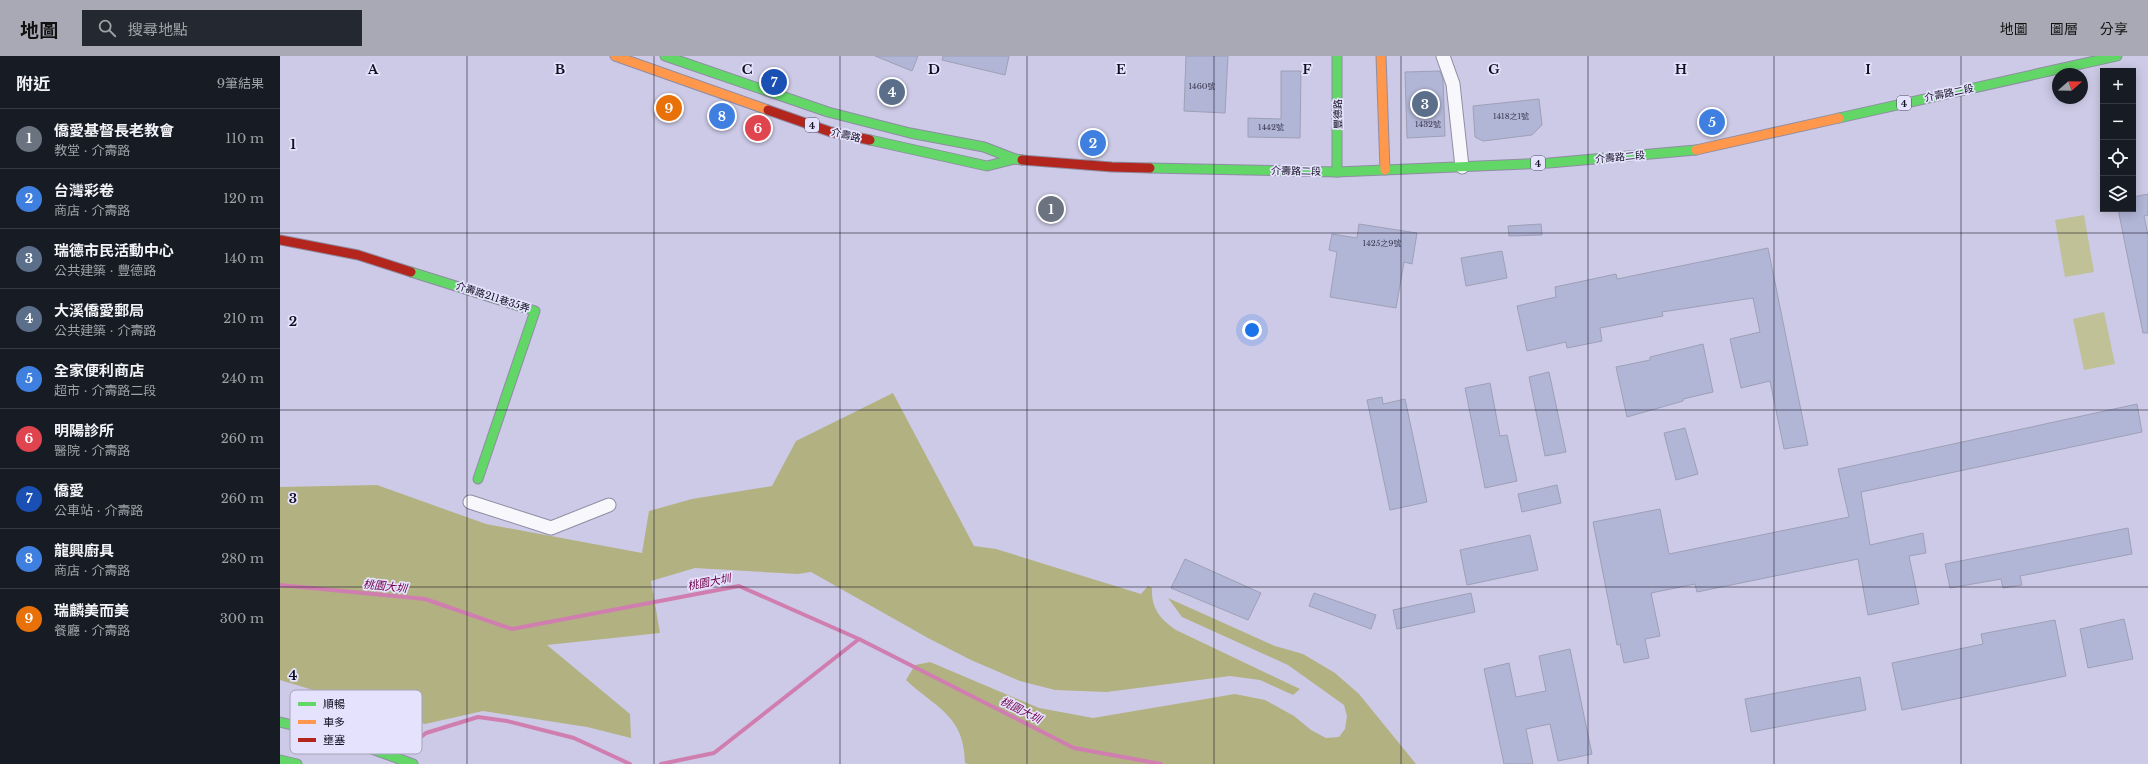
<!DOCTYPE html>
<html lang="zh-TW">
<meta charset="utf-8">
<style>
:root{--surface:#171b24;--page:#242831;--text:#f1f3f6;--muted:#9ea1a6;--line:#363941;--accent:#a9a9b5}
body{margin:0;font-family:"Libre Baskerville","Noto Sans TC",serif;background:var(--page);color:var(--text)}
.controls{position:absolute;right:12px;top:12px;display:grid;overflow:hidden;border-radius:0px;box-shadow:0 2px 10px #0003}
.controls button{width:36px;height:36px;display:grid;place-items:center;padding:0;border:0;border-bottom:1px solid var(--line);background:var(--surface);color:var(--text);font:20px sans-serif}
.compass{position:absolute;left:1772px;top:12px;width:36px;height:36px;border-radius:50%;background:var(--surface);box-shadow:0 2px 10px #0003;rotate:70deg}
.you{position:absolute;left:972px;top:274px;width:14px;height:14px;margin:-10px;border:3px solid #fff;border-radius:50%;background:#1a73e8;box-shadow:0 0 0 6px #1a73e833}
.badge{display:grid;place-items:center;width:26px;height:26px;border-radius:50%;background:var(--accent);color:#fff;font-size:13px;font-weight:700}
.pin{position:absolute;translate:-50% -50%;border:2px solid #fff;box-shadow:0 1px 4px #0006}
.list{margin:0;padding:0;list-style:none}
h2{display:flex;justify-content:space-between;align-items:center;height:52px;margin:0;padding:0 16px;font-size:17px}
h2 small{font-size:13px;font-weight:400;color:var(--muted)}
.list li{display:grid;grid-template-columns:26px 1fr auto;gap:12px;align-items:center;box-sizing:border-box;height:60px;padding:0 16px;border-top:1px solid var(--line)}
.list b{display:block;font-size:15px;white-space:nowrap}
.list p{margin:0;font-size:13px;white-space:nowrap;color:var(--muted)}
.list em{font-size:13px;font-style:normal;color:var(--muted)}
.icon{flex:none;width:22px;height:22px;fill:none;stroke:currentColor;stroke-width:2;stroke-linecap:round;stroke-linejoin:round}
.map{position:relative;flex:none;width:1868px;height:708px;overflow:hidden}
header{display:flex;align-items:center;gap:24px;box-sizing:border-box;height:56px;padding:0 20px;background:var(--accent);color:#111}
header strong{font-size:19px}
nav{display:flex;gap:22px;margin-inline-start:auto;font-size:14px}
.search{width:280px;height:36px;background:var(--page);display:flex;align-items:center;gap:10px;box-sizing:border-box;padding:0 14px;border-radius:0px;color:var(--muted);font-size:15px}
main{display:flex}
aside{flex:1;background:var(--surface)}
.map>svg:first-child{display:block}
.green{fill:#c0c197}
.forest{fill:#b2b182}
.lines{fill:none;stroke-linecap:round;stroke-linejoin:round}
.stream{stroke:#d07eb0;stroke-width:4}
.building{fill:#b1b5d6;stroke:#9ea0b6}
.street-casing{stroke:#8f8da3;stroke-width:15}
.fast-casing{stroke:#8f8da3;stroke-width:11}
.slow-casing{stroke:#8f8da3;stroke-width:11}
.jam-casing{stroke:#8f8da3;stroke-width:11}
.street{stroke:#f8f7fb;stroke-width:13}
.fast{stroke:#63d668;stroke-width:9}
.slow{stroke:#ff974d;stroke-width:9}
.jam{stroke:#b3261e;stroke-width:9}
.grid{fill:none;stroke:#100d1f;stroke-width:1;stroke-opacity:0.55}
.labels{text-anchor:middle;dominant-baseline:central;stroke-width:3.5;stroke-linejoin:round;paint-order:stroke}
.number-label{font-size:8px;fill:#38374d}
.shield{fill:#e5e2fd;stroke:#504d62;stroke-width:1}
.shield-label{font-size:9px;font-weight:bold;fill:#100d1f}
.street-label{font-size:10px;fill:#100d1f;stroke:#e5e2fd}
.water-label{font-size:11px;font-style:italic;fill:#730049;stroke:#e5e2fd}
.key{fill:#e5e2fd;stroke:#a5a2ba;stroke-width:1}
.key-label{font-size:11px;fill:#100d1f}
.grid-label{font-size:13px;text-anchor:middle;font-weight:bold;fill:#100d1f;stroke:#e5e2fd;stroke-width:3.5;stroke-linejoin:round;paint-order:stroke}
</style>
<header>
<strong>地圖</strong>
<div class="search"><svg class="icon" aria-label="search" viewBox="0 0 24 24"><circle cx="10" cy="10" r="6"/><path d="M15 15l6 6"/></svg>搜尋地點</div>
<nav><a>地圖</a><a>圖層</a><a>分享</a></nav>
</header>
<main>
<aside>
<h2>附近<small>9筆結果</small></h2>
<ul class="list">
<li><span class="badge" style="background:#6b7280">1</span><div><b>僑愛基督長老教會</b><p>教堂 · 介壽路</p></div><em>110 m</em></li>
<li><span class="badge" style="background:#3f7fe0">2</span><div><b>台灣彩卷</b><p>商店 · 介壽路</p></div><em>120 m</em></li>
<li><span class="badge" style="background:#5c6f8a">3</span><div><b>瑞德市民活動中心</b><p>公共建築 · 豐德路</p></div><em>140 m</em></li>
<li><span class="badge" style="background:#5c6f8a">4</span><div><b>大溪僑愛郵局</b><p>公共建築 · 介壽路</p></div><em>210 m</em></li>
<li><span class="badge" style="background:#3f7fe0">5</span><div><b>全家便利商店</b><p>超市 · 介壽路二段</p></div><em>240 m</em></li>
<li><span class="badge" style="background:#e0444e">6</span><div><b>明陽診所</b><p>醫院 · 介壽路</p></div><em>260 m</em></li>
<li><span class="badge" style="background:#1a4fb4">7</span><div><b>僑愛</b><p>公車站 · 介壽路</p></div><em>260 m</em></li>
<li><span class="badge" style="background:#3f7fe0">8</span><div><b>龍興廚具</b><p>商店 · 介壽路</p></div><em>280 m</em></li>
<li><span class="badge" style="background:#e8710a">9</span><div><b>瑞麟美而美</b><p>餐廳 · 介壽路</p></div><em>300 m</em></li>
</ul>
</aside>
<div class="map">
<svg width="1868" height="708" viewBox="0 0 1868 708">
<rect width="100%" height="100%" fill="#cdcae7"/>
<g class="green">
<path d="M1804,159L1814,216L1785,221L1775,164Z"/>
<path d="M1824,256L1835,308L1804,314L1793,263Z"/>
</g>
<g class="forest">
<path d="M613,337L694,490L716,493L861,538L868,530L872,532C871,552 880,563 896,574L1020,633L1013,639L980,624L950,620L827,636L775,634L740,625L691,604L648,582L531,516L518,518L415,512L371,525L380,577L267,589L350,658L351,682L307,671L203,655L145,668L0,624V431L97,429L206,468L362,497L369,455L412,443L492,430L516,385Z"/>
<path d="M888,542L995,590L1023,598L1055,617L1079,638L1136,708H688L685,707C684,659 657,653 626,624L635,609L650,606L759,652L813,662L955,638L985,644L1014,660L1031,674L1046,682L1059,681L1065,673L1067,660L1064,649L1008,609L902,561Z"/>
</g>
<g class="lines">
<g class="stream">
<path d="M0,529L145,543L232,573L459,530L579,583L794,692L881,708"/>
<path d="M121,697L146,677L198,661L227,665L294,682L350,708"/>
<path d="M381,708L434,697L579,583"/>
</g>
</g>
<g class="building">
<path d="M595,0H638L632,15Z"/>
<path d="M663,0H729L725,19L662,4Z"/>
<path d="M906,0H948L945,57L904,55Z"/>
<path d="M1001,15H1021L1020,82L968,81V62L1001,63Z"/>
<path d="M1160,15L1163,24L1165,80L1127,82L1125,16Z"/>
<path d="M1259,43L1262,69L1252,79L1203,85L1195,81L1193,50Z"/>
<path d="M1868,138V159L1864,160L1868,179V277H1863L1838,153H1853V141Z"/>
<path d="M1079,168L1137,177L1132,208L1124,206L1116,252L1050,241L1057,196L1049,194L1052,178L1077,182Z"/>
<path d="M1261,168L1262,179L1229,180L1228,170Z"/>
<path d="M1488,192L1528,389L1504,393L1490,325L1461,332L1450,283L1480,276L1473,242L1382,256L1383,260L1320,272L1322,285L1287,292L1286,286L1247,295L1237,250L1276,241L1275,231L1336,218L1337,223Z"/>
<path d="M1222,195L1227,222L1186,230L1181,202Z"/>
<path d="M1423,288L1433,336L1403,343V345L1347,361L1336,311L1370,304V301Z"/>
<path d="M1269,316L1286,396L1265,400L1249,321Z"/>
<path d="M1210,327L1220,380L1227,379L1237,425L1205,432L1185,332Z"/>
<path d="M1102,341L1103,348L1125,343L1147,446L1110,454L1087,344Z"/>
<path d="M1857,348L1862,376L1581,436L1590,489L1643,477L1646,497L1629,500L1639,548L1588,559L1578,503L1417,536L1415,528L1371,537L1380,580L1365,583L1369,602L1344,607L1340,588L1337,589L1313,466L1380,453L1389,498L1569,461L1558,413Z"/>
<path d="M1405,372L1418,418L1396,424L1384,377Z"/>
<path d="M1277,429L1281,447L1242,456L1238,438Z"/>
<path d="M1848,472L1852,498L1740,520L1742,529L1723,532L1721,523L1670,532L1665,508Z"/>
<path d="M1250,479L1258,514L1187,529L1180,494Z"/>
<path d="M905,503L981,537L968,564L891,532Z"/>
<path d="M1034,537L1096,559L1091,573L1029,550Z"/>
<path d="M1191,537L1195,556L1117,573L1113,554Z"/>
<path d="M1844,563L1853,603L1808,612L1800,573Z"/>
<path d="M1775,564L1786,620L1622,654L1612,607L1703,588L1701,578Z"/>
<path d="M1290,593L1312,698L1278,705L1270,668L1246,673L1253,708H1224L1204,613L1229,607L1236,641L1266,635L1259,600Z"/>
<path d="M1580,621L1586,654L1471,676L1465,643Z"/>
</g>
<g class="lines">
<g class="street-casing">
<g id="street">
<path d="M1163,0L1173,28L1182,111"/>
<path d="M190,446L271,472L329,449"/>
</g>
</g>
<g class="fast-casing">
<g id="fast">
<path d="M385,0L548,56L630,77L704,91L735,103L742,104"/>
<path d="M1057,0V116"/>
<path d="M1559,62L1837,0"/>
<path d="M590,84L707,110L735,103"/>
<path d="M870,112L1057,116L1269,107L1416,94"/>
<path d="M131,216L255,255L198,423"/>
<path d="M0,666L56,680L133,708"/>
<path d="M0,704L17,708"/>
</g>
</g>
<g class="slow-casing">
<g id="slow">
<path d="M335,0L488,54"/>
<path d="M1101,0L1105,114"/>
<path d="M1416,94L1559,62"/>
</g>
</g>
<g class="jam-casing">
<g id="jam">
<path d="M488,54L551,76L590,84"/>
<path d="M742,104L832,111L870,112"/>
<path d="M0,184L78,199L131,216"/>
</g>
</g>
<use href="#street" class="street"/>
<use href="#fast" class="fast"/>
<use href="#slow" class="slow"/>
<use href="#jam" class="jam"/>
</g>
<path class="grid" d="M187,0V708M374,0V708M560,0V708M747,0V708M934,0V708M1121,0V708M1308,0V708M1494,0V708M1681,0V708M0,177H1868M0,354H1868M0,531H1868"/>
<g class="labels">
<g class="number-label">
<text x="922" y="30">1460號</text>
<text x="1231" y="60">1418之1號</text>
<text x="1148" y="68">1432號</text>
<text x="991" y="71">1442號</text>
<text x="1102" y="187">1425之9號</text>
</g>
<g class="shield">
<rect x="1617" y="40" width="14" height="14" rx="3"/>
<rect x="525" y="62" width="14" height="14" rx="3"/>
<rect x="1251" y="100" width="14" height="14" rx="3"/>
</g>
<g class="shield-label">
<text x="1624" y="47">4</text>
<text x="532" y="69">4</text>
<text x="1258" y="107">4</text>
</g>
<g class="street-label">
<text transform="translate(1669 37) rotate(-12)">介壽路二段</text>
<text transform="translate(1058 58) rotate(-91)">豐德路</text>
<text transform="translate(566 79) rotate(14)">介壽路</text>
<text transform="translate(1340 101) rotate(-5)">介壽路二段</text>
<text transform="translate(1016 115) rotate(1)">介壽路二段</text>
<text transform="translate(213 241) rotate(18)">介壽路211巷35弄</text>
</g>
<g class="water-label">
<text transform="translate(429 526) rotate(-11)">桃園大圳</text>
<text transform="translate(105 530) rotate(6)">桃園大圳</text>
<text transform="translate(741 654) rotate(27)">桃園大圳</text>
</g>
</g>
<rect x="10" y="634" width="132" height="64" rx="6" class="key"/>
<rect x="18" y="646" width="18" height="4" fill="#63d668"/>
<rect x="18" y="664" width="18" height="4" fill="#ff974d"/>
<rect x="18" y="682" width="18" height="4" fill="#b3261e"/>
<g class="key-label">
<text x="43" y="652">順暢</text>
<text x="43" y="670">車多</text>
<text x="43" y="688">壅塞</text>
</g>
<g class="grid-label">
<text x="93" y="18">A</text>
<text x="280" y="18">B</text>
<text x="467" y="18">C</text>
<text x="654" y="18">D</text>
<text x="841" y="18">E</text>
<text x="1027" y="18">F</text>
<text x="1214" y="18">G</text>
<text x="1401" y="18">H</text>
<text x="1588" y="18">I</text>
<text x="13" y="93">1</text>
<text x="13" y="270">2</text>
<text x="13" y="447">3</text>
<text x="13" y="624">4</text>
</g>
</svg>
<div class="controls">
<button>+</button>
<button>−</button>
<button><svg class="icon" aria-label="locate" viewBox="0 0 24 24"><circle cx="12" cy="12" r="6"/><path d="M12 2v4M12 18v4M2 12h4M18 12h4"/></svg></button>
<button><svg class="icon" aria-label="layers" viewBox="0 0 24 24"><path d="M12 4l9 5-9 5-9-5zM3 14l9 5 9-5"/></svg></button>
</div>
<svg class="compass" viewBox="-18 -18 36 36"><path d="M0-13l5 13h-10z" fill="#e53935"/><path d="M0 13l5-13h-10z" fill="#9ea1a6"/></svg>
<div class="you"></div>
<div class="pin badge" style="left:771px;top:153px;background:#6b7280">1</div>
<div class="pin badge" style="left:813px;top:87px;background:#3f7fe0">2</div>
<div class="pin badge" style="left:1145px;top:48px;background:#5c6f8a">3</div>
<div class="pin badge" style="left:612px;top:36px;background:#5c6f8a">4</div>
<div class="pin badge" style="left:1432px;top:66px;background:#3f7fe0">5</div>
<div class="pin badge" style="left:478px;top:72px;background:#e0444e">6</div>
<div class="pin badge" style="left:494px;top:26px;background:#1a4fb4">7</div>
<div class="pin badge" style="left:442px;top:60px;background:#3f7fe0">8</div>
<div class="pin badge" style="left:389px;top:52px;background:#e8710a">9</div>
</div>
</main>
